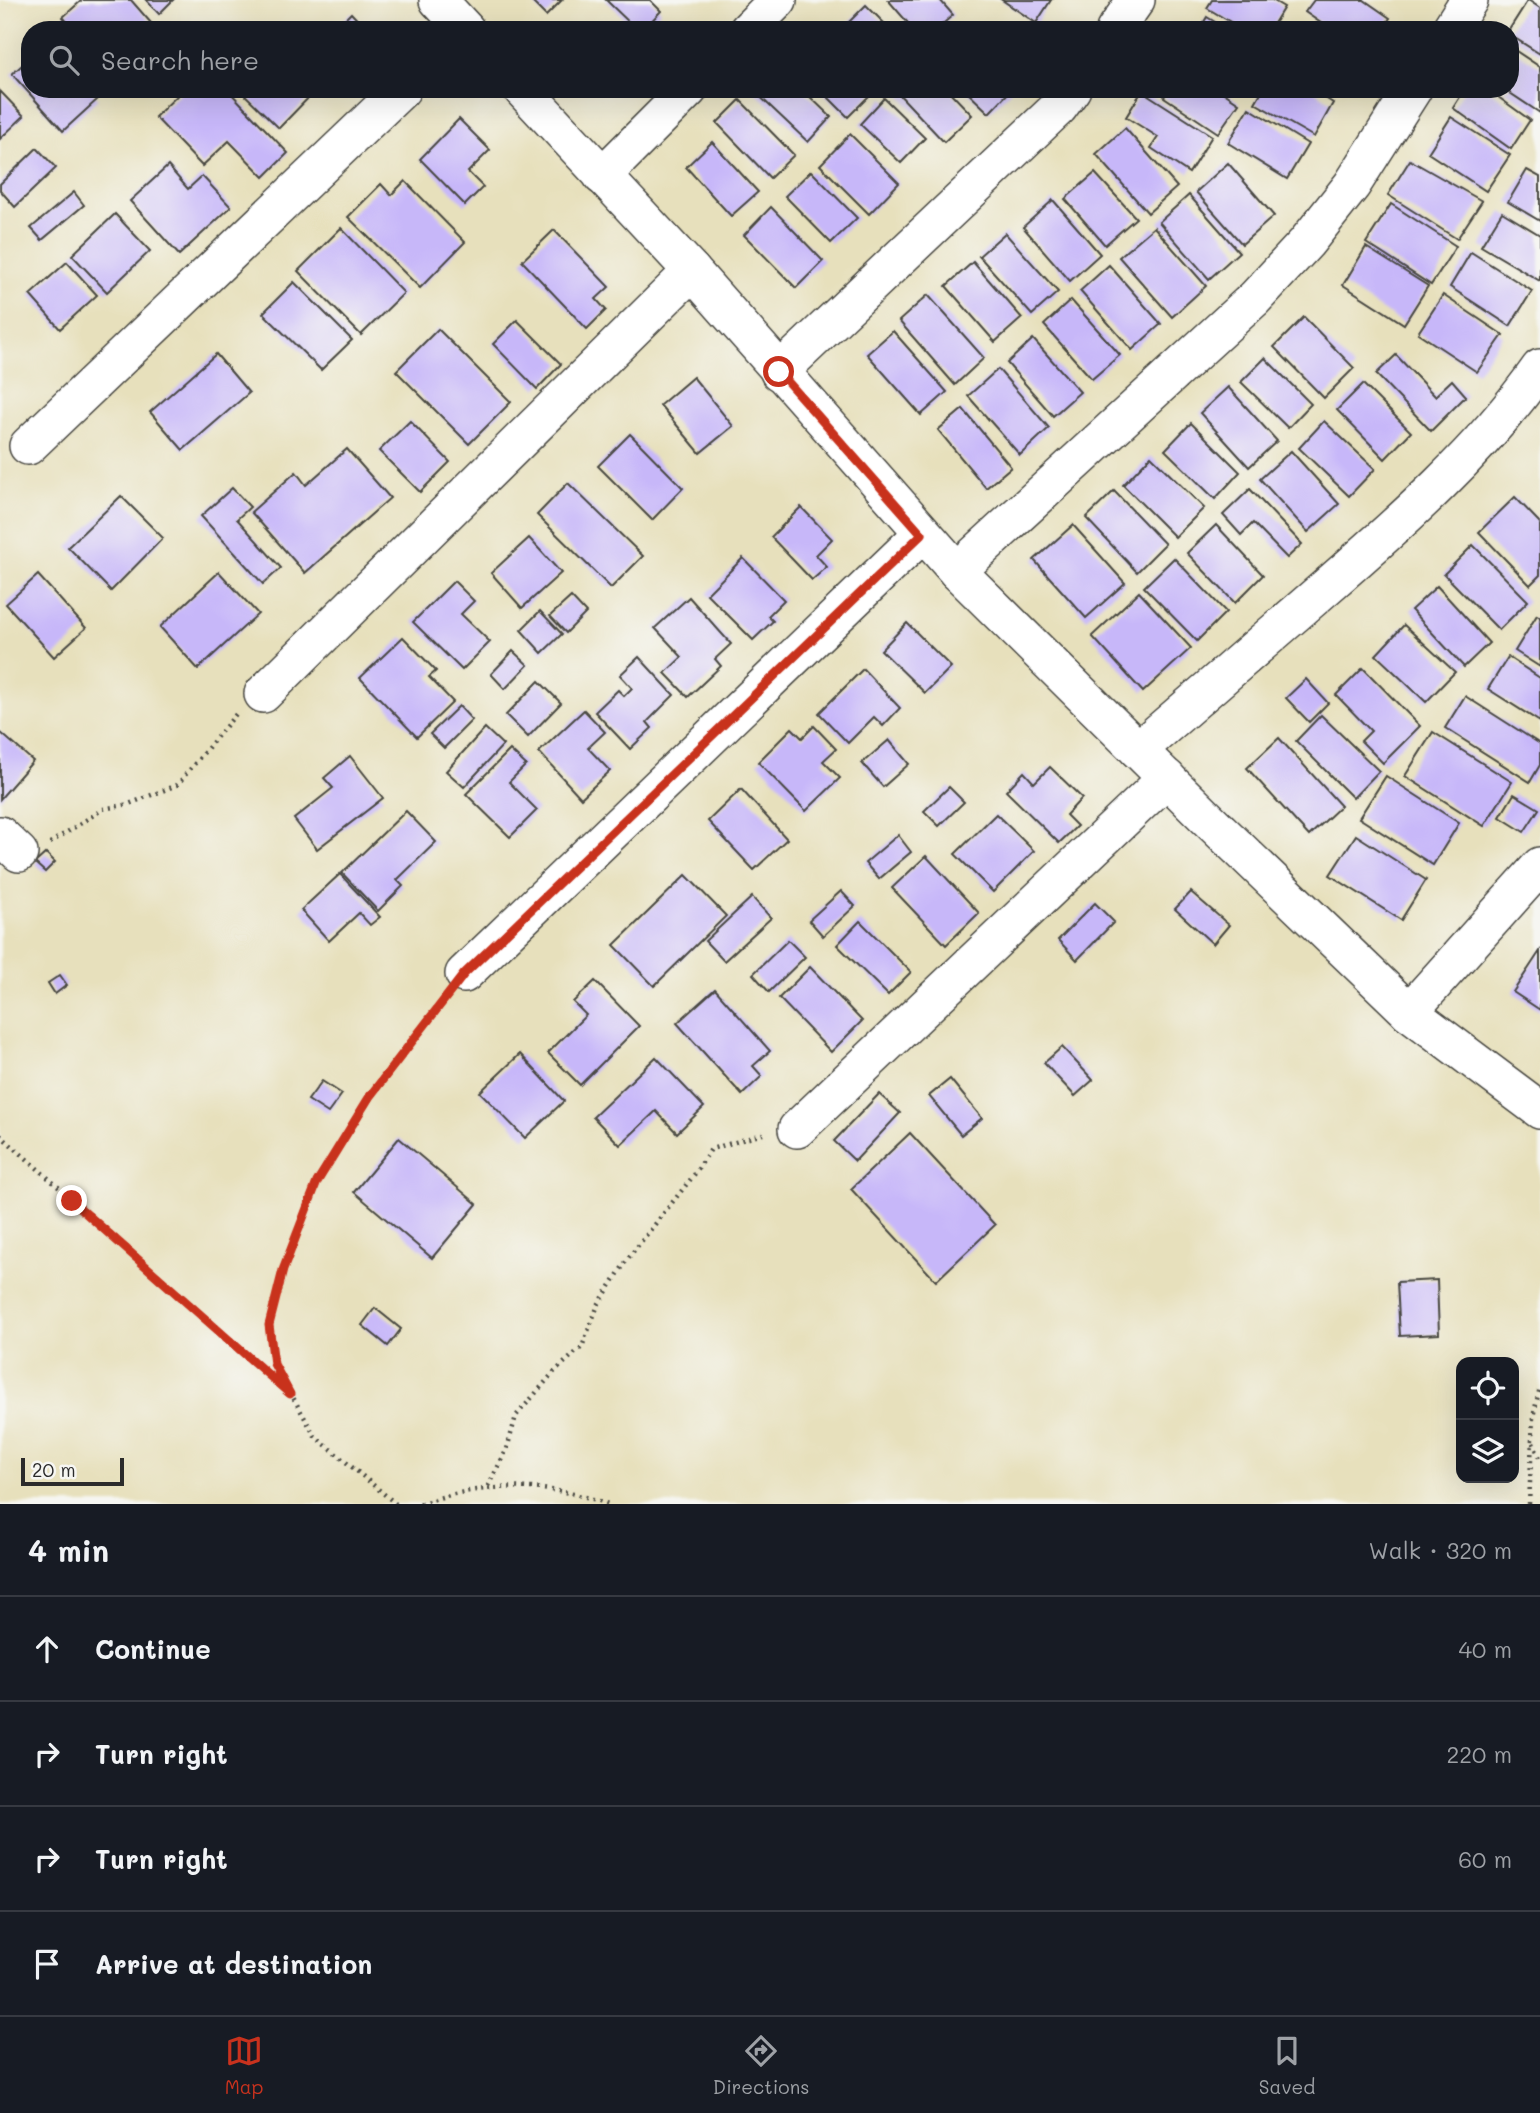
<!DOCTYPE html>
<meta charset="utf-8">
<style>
:root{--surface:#171b24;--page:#20242c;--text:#f1f3f6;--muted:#9ea1a6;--line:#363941;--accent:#c8321e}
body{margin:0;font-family:Mali,sans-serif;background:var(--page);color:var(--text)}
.controls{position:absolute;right:21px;bottom:21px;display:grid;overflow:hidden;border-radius:14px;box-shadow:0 7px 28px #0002}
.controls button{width:63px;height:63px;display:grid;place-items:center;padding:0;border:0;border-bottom:2px solid var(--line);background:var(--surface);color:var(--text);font:35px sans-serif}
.scale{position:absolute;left:21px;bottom:18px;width:103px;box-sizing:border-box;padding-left:7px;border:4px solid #2b2b2b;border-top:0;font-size:19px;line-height:24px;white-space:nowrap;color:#2b2b2b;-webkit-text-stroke:5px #f6f6f2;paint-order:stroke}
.stop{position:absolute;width:21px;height:21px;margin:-16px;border:5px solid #c8321e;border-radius:50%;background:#fff}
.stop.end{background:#c8321e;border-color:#fff;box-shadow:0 2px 7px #0008}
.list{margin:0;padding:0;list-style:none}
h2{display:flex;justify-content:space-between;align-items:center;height:91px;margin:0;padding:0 28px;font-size:30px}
h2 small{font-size:23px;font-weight:400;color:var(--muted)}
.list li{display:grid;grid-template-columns:46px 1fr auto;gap:21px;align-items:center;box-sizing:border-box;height:105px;padding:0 28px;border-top:2px solid var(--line)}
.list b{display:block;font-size:26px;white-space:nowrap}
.list em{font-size:23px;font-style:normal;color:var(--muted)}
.icon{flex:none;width:38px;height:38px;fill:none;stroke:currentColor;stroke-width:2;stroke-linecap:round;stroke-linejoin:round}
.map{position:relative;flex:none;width:1540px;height:1504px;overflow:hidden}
.search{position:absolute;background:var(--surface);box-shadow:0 7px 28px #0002;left:21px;right:21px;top:21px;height:77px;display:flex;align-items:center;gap:18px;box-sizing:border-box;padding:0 24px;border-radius:28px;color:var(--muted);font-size:26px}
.sheet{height:511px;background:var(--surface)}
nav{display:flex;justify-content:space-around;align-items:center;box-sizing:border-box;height:98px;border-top:2px solid var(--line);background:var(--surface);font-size:19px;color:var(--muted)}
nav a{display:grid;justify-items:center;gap:4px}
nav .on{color:var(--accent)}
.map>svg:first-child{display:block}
.building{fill:#c7b7f9}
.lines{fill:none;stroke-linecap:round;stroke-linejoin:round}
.minor-casing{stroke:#474641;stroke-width:40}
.path{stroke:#474641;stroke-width:4.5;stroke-dasharray:2 5;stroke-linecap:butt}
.minor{stroke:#fff;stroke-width:37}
.route{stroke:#c8321e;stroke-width:9}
</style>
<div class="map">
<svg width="1540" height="1504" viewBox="0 0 1540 1504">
<rect width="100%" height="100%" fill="#f6f6f2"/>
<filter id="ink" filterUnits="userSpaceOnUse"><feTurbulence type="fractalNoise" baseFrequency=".0143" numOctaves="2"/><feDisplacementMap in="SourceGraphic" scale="14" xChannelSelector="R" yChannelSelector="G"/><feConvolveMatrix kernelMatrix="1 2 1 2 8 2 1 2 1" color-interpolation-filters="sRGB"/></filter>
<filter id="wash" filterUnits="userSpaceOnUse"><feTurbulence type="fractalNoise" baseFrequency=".00686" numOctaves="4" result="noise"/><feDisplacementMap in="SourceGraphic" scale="28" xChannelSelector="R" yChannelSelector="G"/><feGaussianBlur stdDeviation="1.57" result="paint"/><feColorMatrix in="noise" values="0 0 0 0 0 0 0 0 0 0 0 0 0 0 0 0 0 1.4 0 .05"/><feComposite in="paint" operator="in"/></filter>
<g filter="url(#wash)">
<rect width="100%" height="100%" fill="#e7e0bc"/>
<g id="blocks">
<g class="building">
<path d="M82,0H131L151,23L143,30H74L63,17Z"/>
<path d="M146,0H173L159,14Z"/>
<path d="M530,0H562L546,16Z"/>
<path d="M606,0H650L661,11L643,30H637Z"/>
<path d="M888,0H940L953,15L936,30H914Z"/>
<path d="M1002,0H1051L1036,23Z"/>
<path d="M1212,0H1272L1284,7L1270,30H1244L1207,8Z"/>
<path d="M1314,0H1364L1390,18L1382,30H1331L1305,12Z"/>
<path d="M1528,0L1540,8V54L1510,35L1509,30Z"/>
<path d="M866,5L891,30H841Z"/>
<path d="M351,13L367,30H334Z"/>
<path d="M1207,17L1228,30H1199Z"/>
<path d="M1510,47L1540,67V113L1504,89H1510Z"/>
<path d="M30,58V89H89L98,99L63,131L12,74Z"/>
<path d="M184,89H227L288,153L264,177L229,141L202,166L155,117Z"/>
<path d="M239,89H317L279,128Z"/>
<path d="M752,89H802L831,117L808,142Z"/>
<path d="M820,89H871L874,91L848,117Z"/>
<path d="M898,89H947L972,115L944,142L896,91Z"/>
<path d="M964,89H1012L989,113Z"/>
<path d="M1169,89H1218L1239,103L1218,133L1164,97Z"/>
<path d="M1263,89H1311L1333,103L1314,137L1255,103Z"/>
<path d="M1465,89H1487L1530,120L1511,149L1453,108Z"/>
<path d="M0,91L24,116L0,139Z"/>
<path d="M1142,91L1212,136L1189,173L1151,148L1158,137L1126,117Z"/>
<path d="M884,98L925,138L901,163L860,124Z"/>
<path d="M740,100L794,155L770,178L717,123Z"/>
<path d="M1249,108L1308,144L1287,179L1228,143Z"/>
<path d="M1451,117L1510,155L1486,191L1428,153Z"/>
<path d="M459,119L490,150L468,172L483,187L465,205L420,159Z"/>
<path d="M1125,128L1177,187L1148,213L1096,154Z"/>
<path d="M850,134L899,183L869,214L820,165Z"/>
<path d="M712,142L758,192L731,216L686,167Z"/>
<path d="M37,148L56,168L15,207L0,190V184Z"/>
<path d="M1410,160L1482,201L1457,239L1388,195Z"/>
<path d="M1228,163L1274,216L1242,244L1196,192Z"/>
<path d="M168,166L188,189L202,176L231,207L179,255L130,201Z"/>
<path d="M1527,170L1540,177V221L1508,202Z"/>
<path d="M811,171L857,218L831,243L785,196Z"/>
<path d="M1095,173L1136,218L1105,245L1065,199Z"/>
<path d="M405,181L465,242L420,288L348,217L381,184L391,195Z"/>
<path d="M74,192L84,205L42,240L31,228Z"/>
<path d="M1189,195L1239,252L1209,279L1159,222Z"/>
<path d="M1053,200L1100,254L1070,281L1023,227Z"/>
<path d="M1391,204L1456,246L1431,285L1366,243Z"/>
<path d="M771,207L823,261L796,288L744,235Z"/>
<path d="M1502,212L1540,235V281L1481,246Z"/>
<path d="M115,214L150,251L107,292L72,255Z"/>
<path d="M1154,227L1206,286L1172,317L1119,257Z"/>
<path d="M341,228L404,293L361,335L298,271Z"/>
<path d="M554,230L609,287L596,299L606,310L587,329L522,261Z"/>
<path d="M1005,233L1058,292L1032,315L979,256Z"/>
<path d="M1366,247L1428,286L1404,324L1343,285Z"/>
<path d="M1471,252L1532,291L1510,326L1450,287Z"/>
<path d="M67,262L97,295L60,329L30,295Z"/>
<path d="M973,262L1022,318L995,342L946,286Z"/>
<path d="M1109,265L1161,324L1132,350L1080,291Z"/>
<path d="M294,282L352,340L321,370L263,313Z"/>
<path d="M928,295L984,358L955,385L899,321Z"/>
<path d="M1443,295L1503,335L1477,372L1418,333Z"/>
<path d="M1071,300L1120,355L1092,379L1044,325Z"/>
<path d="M1304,317L1354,368L1324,398L1274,347Z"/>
<path d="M517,320L561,364L537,389L493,344Z"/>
<path d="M438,329L511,402L469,444L396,371Z"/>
<path d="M893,331L947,392L921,415L867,354Z"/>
<path d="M1033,339L1080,392L1053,416L1007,363Z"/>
<path d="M216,354L249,393L183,450L150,412Z"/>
<path d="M1396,355L1435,396L1452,380L1466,396L1431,431L1376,374Z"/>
<path d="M1265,358L1311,404L1288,428L1241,382Z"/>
<path d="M998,369L1049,428L1020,455L968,396Z"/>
<path d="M693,377L733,426L700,453L660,405Z"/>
<path d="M1363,384L1411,432L1385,459L1337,410Z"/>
<path d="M1228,387L1277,441L1249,467L1200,413Z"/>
<path d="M963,409L1011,467L986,488L938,430Z"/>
<path d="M410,421L450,462L420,492L379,451Z"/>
<path d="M1324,421L1375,469L1349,496L1299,448Z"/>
<path d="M1191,423L1240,472L1215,499L1165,450Z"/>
<path d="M630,434L683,488L652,520L598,466Z"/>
<path d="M347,449L390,498L305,573L251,512L296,472L306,485Z"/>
<path d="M1291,451L1339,504L1308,532L1260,479Z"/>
<path d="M1151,456L1204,508L1175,537L1123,485Z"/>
<path d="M568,483L643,556L611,588L537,515Z"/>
<path d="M232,488L250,507L237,519L281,568L263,584L201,516Z"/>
<path d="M1250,489L1302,544L1287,558L1253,523L1241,535L1223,515Z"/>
<path d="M1114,491L1165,544L1137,572L1086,518Z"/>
<path d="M121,496L163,538L111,591L68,547Z"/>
<path d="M1515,497L1540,523V575L1530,585L1479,532Z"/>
<path d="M801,507L832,539L816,555L827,567L812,580L771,537Z"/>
<path d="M1073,525L1125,583L1086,618L1034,560Z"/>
<path d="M1216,525L1263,575L1235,603L1187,553Z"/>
<path d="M529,538L561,573L522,608L491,573Z"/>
<path d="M1473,545L1528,601L1499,630L1444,574Z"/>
<path d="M743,558L784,600L768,616L773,621L753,640L707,594Z"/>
<path d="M1174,558L1226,612L1197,641L1144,587Z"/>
<path d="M219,572L258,614L198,669L160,627Z"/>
<path d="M38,575L86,628L54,657L6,604Z"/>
<path d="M454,581L474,601L461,614L490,642L462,670L413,622Z"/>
<path d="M1437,586L1489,643L1464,667L1411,610Z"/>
<path d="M1139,592L1191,648L1143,692L1092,636Z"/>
<path d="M571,597L586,613L566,633L550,616Z"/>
<path d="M689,597L731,644L715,659L721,666L688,697L665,673L682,657L655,628Z"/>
<path d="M540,611L562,634L542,653L521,630Z"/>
<path d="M1537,615L1540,617V667L1515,651Z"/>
<path d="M907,623L951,667L925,693L881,650Z"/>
<path d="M1404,625L1455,672L1426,702L1376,655Z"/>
<path d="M403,637L436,671L429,677L453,702L417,737L360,678Z"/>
<path d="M513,651L528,665L505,689L491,674Z"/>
<path d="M639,657L674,695L647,722L652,728L630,749L595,712L618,690L624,696L632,688L620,675Z"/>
<path d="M1508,657L1540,678V722L1488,689Z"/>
<path d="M1363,668L1420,726L1383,763L1361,741L1371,731L1336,695Z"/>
<path d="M863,669L900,708L883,726L874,717L848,743L819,713Z"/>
<path d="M1306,679L1328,703L1309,722L1286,698Z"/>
<path d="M539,681L561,703L528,737L506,715Z"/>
<path d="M1465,696L1540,744V765L1530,782L1445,728Z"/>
<path d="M459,706L472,720L444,748L430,734Z"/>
<path d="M584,710L605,732L588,748L610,771L581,798L539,752Z"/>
<path d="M1321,715L1379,771L1353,798L1296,741Z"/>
<path d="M814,726L836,749L823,761L840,778L806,811L758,762L792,728L802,738Z"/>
<path d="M485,728L503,745L464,787L446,771Z"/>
<path d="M0,732L33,761L0,799Z"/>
<path d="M1433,732L1512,782L1484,826L1405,776Z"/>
<path d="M1279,738L1341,806L1309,836L1247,768Z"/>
<path d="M889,740L909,764L883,787L862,763Z"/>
<path d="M510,750L526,765L509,782L537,810L510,837L466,794Z"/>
<path d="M350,756L383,798L317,849L294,819L333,788L324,778Z"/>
<path d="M1050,767L1082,798L1066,815L1077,826L1059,843L1006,791L1024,772L1034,783Z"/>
<path d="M1386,776L1459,823L1433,865L1359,818Z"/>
<path d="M949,787L964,802L939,826L924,811Z"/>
<path d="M741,789L787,839L754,870L708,821Z"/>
<path d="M1514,794L1539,809L1524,832L1500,817Z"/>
<path d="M406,811L436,842L397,880L403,886L378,911L342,873Z"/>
<path d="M996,814L1034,851L993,892L955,854Z"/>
<path d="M898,835L911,852L879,879L865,863Z"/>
<path d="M1356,835L1426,880L1401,920L1330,875Z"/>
<path d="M46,853L55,862L45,872L35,863Z"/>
<path d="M926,856L979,913L946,945L892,888Z"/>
<path d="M340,874L380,917L370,925L359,913L329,941L301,910Z"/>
<path d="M686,875L726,916L654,986L614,945Z"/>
<path d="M841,891L855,906L823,936L809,920Z"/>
<path d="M1191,892L1229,925L1213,944L1175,909Z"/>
<path d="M752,897L771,918L724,961L705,941Z"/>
<path d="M1095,903L1114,922L1077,960L1058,940Z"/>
<path d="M860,921L911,972L888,995L837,945Z"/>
<path d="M788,940L805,957L769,992L753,974Z"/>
<path d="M1540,951V1010L1513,992Z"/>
<path d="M810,967L862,1021L831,1052L779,998Z"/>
<path d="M60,975L67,985L55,994L48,983Z"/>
<path d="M595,981L639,1026L580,1085L548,1053L586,1015L573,1002Z"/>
<path d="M715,989L770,1051L753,1066L762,1076L742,1095L677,1023Z"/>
<path d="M1062,1047L1093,1080L1075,1096L1044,1063Z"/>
<path d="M520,1054L564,1101L525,1138L480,1092Z"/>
<path d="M656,1057L704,1107L677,1133L656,1111L620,1145L593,1117Z"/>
<path d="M950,1079L982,1118L961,1135L929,1096Z"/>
<path d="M322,1081L342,1094L328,1113L308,1100Z"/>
<path d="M879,1094L900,1113L855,1161L834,1141Z"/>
<path d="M910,1133L995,1225L936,1281L851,1189Z"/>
<path d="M399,1138L477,1204L432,1258L354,1192Z"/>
<path d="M1437,1280L1439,1334L1400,1336L1397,1282Z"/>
<path d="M375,1308L401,1329L388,1346L362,1325Z"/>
</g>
</g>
</g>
<g filter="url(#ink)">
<use href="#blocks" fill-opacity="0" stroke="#474641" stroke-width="2"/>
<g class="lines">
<g class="minor-casing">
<g id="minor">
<path d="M438,0L466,30"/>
<path d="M748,30L778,0"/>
<path d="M1115,30L1136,0"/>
<path d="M1450,30L1469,0"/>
<path d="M522,89L692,271L957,571L1207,818L1409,1012L1540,1110"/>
<path d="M602,176L689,89"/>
<path d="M779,372L1059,107L1072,89"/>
<path d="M28,446L402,89"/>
<path d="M957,571L1255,298L1306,243L1352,185L1413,89"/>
<path d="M263,694L692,271"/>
<path d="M1138,750C1200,696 1262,643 1324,589C1401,522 1481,452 1540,368"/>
<path d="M0,835L19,853"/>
<path d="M464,974L922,534"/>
<path d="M1409,1012L1540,866"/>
<path d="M797,1129L1167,778"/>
</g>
</g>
<g class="path">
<path d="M50,843L103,809L129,804L177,785L236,714"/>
<path d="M0,1135L287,1391"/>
<path d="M1533,1443L1540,1458"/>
<path d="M488,1486L507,1449L516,1416L554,1372L582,1347L598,1305L629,1257L694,1175L711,1149L763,1134"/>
<path d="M396,1504L315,1436L274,1364L269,1325L283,1270L317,1182L371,1096L442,1002"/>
<path d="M420,1504C480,1482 547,1482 608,1504"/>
<path d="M1529,1504L1533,1417L1540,1387"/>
</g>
<use href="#minor" class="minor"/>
</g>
</g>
<g class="lines" filter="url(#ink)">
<path class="route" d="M72,1201L290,1394L274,1364L269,1325L283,1270L317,1182L370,1096L464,974L922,534L779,372"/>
</g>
</svg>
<div class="controls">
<button><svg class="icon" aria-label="locate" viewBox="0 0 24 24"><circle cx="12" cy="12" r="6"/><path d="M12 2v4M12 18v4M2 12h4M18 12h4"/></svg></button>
<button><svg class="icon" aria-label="layers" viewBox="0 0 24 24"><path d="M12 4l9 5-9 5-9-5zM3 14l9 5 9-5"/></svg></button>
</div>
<div class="scale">20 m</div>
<div class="stop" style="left:779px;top:372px"></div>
<div class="stop end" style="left:72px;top:1201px"></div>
<div class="search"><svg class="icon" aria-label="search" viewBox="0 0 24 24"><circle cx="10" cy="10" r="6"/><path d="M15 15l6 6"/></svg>Search here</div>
</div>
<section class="sheet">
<h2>4 min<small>Walk · 320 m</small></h2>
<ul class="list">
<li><svg class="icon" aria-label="ahead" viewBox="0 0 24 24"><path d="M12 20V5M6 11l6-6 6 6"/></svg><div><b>Continue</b></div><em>40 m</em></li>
<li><svg class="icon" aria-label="right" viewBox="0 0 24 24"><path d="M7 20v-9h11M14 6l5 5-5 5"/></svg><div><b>Turn right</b></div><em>220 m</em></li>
<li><svg class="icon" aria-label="right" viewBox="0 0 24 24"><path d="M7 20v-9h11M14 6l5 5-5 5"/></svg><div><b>Turn right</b></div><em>60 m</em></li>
<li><svg class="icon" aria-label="arrive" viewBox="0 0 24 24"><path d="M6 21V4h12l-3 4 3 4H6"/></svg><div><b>Arrive at destination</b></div></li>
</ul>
</section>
<nav>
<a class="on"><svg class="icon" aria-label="map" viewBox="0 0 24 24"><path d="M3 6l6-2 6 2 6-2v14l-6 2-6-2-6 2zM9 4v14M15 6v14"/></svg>Map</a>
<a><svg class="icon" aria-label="directions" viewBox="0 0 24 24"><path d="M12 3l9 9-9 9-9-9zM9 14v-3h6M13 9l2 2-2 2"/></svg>Directions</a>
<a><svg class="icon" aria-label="saved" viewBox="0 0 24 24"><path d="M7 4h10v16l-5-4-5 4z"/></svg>Saved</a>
</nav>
